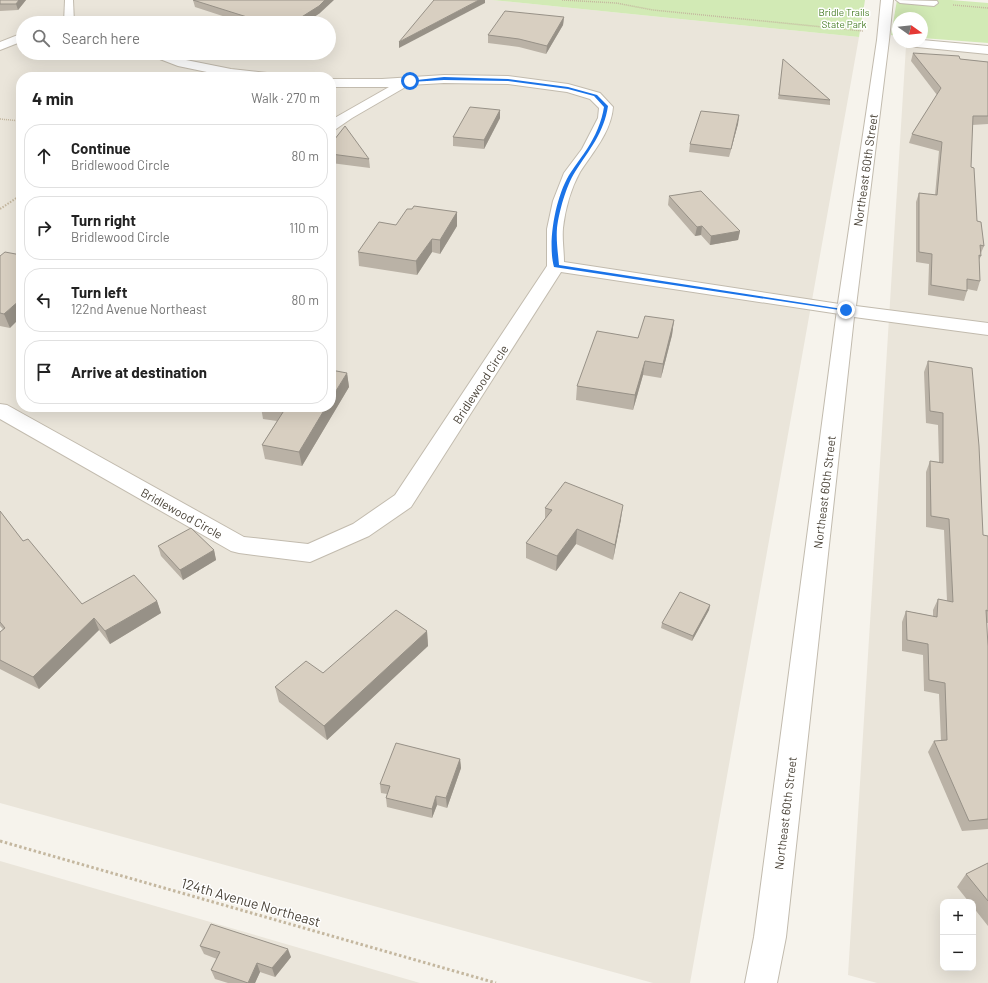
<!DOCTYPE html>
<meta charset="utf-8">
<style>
:root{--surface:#fff;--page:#f6f6f6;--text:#222;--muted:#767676;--line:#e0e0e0}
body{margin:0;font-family:Barlow,sans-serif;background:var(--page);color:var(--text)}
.controls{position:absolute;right:12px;bottom:12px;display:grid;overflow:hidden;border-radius:8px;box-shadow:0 4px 16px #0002}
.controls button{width:36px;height:36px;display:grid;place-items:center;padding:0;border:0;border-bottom:1px solid var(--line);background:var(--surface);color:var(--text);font:20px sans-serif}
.compass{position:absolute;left:892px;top:12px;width:36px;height:36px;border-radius:50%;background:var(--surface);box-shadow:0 4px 16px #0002;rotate:105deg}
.stop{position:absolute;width:12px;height:12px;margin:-9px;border:3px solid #1a73e8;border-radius:50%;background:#fff}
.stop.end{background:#1a73e8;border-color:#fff;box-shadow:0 1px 4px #0008}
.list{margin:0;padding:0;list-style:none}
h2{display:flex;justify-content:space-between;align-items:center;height:52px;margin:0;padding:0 16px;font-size:17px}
h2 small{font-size:13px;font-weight:400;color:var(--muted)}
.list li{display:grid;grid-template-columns:26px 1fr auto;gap:12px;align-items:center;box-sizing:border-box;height:64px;margin:0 8px 8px;padding:0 8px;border:1px solid var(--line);border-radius:16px}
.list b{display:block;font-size:15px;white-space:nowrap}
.list p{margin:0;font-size:13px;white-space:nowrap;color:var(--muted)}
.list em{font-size:13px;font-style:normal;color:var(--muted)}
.icon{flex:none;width:22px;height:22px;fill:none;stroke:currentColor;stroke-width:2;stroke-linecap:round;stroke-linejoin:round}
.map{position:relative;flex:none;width:988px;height:983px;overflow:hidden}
.search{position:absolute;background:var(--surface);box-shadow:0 4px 16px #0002;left:16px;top:16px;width:320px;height:44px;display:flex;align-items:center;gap:10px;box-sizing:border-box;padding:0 14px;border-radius:22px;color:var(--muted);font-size:15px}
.panel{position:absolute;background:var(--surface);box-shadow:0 4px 16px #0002;left:16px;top:72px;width:320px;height:340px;border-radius:16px}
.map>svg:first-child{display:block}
.residential{fill:#eae5da;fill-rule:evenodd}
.green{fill:#d2eab5}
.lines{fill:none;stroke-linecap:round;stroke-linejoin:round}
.service-casing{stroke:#c2bbae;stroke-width:2}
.minor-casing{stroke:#c2bbae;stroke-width:2}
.tertiary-casing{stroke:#c2bbae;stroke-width:2}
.path-far2{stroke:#c4b79f;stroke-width:1.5;stroke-dasharray:1 1;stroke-linecap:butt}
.path-far1{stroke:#c4b79f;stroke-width:2;stroke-dasharray:1.5 1.5;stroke-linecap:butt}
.path{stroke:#c4b79f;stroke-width:3;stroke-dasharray:2.5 2.5;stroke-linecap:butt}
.service{fill:#fff;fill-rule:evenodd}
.minor{fill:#fff;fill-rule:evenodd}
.tertiary{fill:#fff;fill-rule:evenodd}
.wall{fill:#bab2a6}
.shaded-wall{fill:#979187}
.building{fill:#d8cfc1;stroke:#979187}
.route{fill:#1a73e8}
.labels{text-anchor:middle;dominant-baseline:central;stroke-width:3;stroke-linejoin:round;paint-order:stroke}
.far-park-label{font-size:10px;fill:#4a7f2a;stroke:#fff}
.street-label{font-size:12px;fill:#4b4439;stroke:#fff}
.near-street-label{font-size:14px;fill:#4b4439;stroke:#fff}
</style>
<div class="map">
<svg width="988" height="983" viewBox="0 0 988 983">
<rect width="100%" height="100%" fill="#f6f3ec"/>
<g class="residential">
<path d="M0,0H492L859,37L690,983H653L0,803ZM23,23H329V53H23ZM21,77H331V407H21Z"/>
<path d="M906,46L988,54V983H877L848,975ZM943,902H973V968H943Z"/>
<path d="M0,861L420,983H0Z"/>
</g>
<g class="green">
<path d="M492,0H865L859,37Z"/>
<path d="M897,0H951L988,3V43L922,38V18H898V36L891,35Z"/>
</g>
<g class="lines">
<g class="service-casing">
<g id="service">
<path d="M65,0H73L74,23H64Z"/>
<path d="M896,0L937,1L938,3L934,6L900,3Z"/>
</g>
</g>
<g class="minor-casing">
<g id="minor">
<path d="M23,33V41L0,50V42Z"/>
<path d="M922,40L988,46V54L907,46L903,45L901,42H922Z"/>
<path d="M150,53H168L186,60L231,69L267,73L272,74L274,77H231L178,66L152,56Z"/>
<path d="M444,75L508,76L568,84L600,93L613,107C611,132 593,152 580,172C571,188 565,210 563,228C562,239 564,251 564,262L846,305L852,306L855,310L852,314L846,315L561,272L411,507L369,536L310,562L239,553L231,551L0,419V404L7,405L244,537L308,544L353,524L395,495L547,266V229L553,201L564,173L582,149L598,118L599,108L590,99L567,92L508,84L444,83L409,85L352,118L336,129L331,130V120L389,87H331V79H382Z"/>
</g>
</g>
<g class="tertiary-casing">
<path id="tertiary" d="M881,0H893L889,40L856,306L988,323V335L854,317L786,937L777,983H745L754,937L837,310L877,40Z"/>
</g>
<g class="path-far2">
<path d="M562,0L616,3L653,10L863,31"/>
<path d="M953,5L988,8"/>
<path d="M0,119L21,121"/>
</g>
<path class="path-far1" d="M0,209L21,195"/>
<path class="path" d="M0,841L496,983"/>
<use href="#service" class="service"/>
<use href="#minor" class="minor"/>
<use href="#tertiary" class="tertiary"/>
</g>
<g class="wall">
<path d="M0,0H26L18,10L0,11Z"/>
<path d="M193,0L320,13L305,23H241V22L195,7Z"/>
<path d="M564,17L563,25L546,54L519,47L488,43V35Z"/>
<path d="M913,53L960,59L988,62V124L972,125L971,167L977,221L984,246L981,253V256L979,260L980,281L977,291L967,289V291L964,301L928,295L929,264L916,262V202L919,193L935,195L939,151L909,143L912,134L937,95L911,61Z"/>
<path d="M783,63L830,100V105L778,99Z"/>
<path d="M500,110V118L484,149L453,146V137Z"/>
<path d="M739,115L738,124L729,157L689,152L690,144Z"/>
<path d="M331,144L369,159L370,168L331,163Z"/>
<path d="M669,196L740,231L738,240L710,245L701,235L695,236L668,205Z"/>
<path d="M412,209L457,212V226L440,254L432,252L417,275L359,266L358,252L396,225Z"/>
<path d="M0,256L10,328L0,326Z"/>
<path d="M674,320L672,335L661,378L643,375L633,410L576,400L577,386L638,338Z"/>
<path d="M928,361L983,535L988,536V623H986L988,646V829L962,831L928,752L934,741H941L939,694L924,691L923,655L902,651V622L906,611L933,616V610L938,599L947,601L944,530L926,527V472L930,461L939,462L938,425L926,423L924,372Z"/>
<path d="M347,373L349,387L302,466L265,459L262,445L277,421L263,419L261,407H331Z"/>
<path d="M545,508L621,519L613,560L576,544L556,571L526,558V543L545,520Z"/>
<path d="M0,511L23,541L82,604L157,601L161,613L110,644L99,630L39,689L0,669V632L3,629L0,626Z"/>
<path d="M158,546L214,550L216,560L183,580L161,556Z"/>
<path d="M710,605L709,610L692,641L661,628L662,623Z"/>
<path d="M427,631L428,646L327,740L279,702L275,687L323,673Z"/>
<path d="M460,759L461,768L447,808L437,805L432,818L387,807L386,798L387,794L381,793L380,784Z"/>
<path d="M988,863V926L973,907V902H969L957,887L966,874Z"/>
<path d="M200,946L291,957L275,977L260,972L255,983H228L215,979L211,970L217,959L204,954Z"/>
</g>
<g class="shaded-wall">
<path d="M19,0H26L18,10L16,4Z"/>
<path d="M325,0H334L320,13L305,23H292Z"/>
<path d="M479,0H485V3L399,48V42Z"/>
<path d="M564,17L563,25L546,54L547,46Z"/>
<path d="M500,110V118L484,149V140Z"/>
<path d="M739,115L738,124L729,157L731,149Z"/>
<path d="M457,212V226L440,254V240Z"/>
<path d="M702,226L701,235L695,236L697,227Z"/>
<path d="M740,231L738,240L710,245L711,236Z"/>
<path d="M432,239V252L417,275L416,261Z"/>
<path d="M21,299V317L10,328L4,314Z"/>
<path d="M674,320L672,335L661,378L663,364Z"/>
<path d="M645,361L643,375L633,410L635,395Z"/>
<path d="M347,373L349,387L302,466L299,452L326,407H331V399Z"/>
<path d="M623,505L621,519L613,560L615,545Z"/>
<path d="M577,529L576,544L556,571L557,556Z"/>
<path d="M214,550L216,560L183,580L180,570Z"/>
<path d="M157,601L161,613L110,644L105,631Z"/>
<path d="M710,605L709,610L692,641L693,636Z"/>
<path d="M94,618L99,630L39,689L33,677Z"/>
<path d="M427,631L428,646L327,740L324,726Z"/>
<path d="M460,759L461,768L447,808L446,798Z"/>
<path d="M436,796L437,805L432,818V809Z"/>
<path d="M288,949L291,957L275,977L272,968Z"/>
<path d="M257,963L260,972L255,983H248Z"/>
</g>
<g class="building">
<path d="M0,0H19L16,4H0Z"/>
<path d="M193,0H325L319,6L292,23H255L240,20L247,17Z"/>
<path d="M434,0H479L399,42Z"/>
<path d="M505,11L564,17L547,46L519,39L488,35Z"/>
<path d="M913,53L959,56L960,59L988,62V116H973L971,167L974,168L977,221L981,222L984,246L980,245L981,256L979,255L980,281L967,279V291L931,285L932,254L919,252V193L937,195L942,142L912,134L941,88Z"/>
<path d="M783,59L830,100L779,95Z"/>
<path d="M470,107L500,110L484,140L453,137Z"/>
<path d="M701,111L739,115L731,149L690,144Z"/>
<path d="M345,126L369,159L331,154V144Z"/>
<path d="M701,191L740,231L711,236L702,226L697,227L669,196Z"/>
<path d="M414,206L457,212L440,240L432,239L416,261L358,252L379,222L396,225L407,209H412Z"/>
<path d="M5,252L21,255V299L4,314L0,313V256Z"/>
<path d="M645,316L674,320L663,364L645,361L635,395L577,386L597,331L638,338Z"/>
<path d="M928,361L972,368L979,446L983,535L988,536V611L986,610L988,646V819L969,821L934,741L947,740L945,683L929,680L928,644L907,640L906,611L937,617L938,599L953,602L949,519L931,516L930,461L943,463V413L930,411Z"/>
<path d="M331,370L347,373L331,399Z"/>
<path d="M276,407H326L299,452L262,445L285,409Z"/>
<path d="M565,482L623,505L615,545L577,529L557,556L526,543L552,510L545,508Z"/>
<path d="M0,511L23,541L28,539L82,604L134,575L157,601L105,631L94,618L33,677L0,660V632L5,628L0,622Z"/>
<path d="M191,528L214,550L180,570L158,546Z"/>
<path d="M680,592L710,605L693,636L662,623Z"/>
<path d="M396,610L427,631L324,726L275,687L306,661L323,673Z"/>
<path d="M396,743L460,759L446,798L436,796L432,809L386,798L390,786L380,784Z"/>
<path d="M988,863V901L966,874Z"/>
<path d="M211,924L288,949L272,968L257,963L248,983L211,970L220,952L200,946Z"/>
</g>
<path class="route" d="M444,77L508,79L568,87L597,95L608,106C604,133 589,150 575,172C566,186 559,212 557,228C556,240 558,253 559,265L849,310L846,311L554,267C547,242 556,194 571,172C576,164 582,157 587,149C595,137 602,121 604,107L594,96L568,89L508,81L444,80L410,82L408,81Z"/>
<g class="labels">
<g class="far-park-label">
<text x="844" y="12">Bridle Trails<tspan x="844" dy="12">State Park</tspan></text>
</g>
<g class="street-label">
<text transform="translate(865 170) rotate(-82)">Northeast 60th Street</text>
<text transform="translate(480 384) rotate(-57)">Bridlewood Circle</text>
<text transform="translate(824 492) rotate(-83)">Northeast 60th Street</text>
<text transform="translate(182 513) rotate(29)">Bridlewood Circle</text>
<text transform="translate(785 813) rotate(-83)">Northeast 60th Street</text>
</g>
<g class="near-street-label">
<text transform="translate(251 902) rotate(16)">124th Avenue Northeast</text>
</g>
</g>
</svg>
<div class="controls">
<button>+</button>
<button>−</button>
</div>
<svg class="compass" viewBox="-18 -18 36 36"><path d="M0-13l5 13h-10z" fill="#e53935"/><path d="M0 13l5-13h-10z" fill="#767676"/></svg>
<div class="stop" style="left:410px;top:81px"></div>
<div class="stop end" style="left:846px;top:310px"></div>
<div class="search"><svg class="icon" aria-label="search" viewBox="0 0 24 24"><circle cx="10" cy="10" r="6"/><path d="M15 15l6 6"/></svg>Search here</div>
<section class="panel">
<h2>4 min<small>Walk · 270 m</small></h2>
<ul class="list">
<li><svg class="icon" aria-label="ahead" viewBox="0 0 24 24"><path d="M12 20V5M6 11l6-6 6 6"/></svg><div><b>Continue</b><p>Bridlewood Circle</p></div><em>80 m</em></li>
<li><svg class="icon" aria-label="right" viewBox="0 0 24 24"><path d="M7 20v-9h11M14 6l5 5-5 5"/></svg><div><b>Turn right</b><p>Bridlewood Circle</p></div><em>110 m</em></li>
<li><svg class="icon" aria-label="left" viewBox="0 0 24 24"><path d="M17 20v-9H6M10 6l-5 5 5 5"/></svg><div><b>Turn left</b><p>122nd Avenue Northeast</p></div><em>80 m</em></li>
<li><svg class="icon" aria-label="arrive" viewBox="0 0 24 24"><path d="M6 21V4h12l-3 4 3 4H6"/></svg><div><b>Arrive at destination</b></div></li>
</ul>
</section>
</div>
